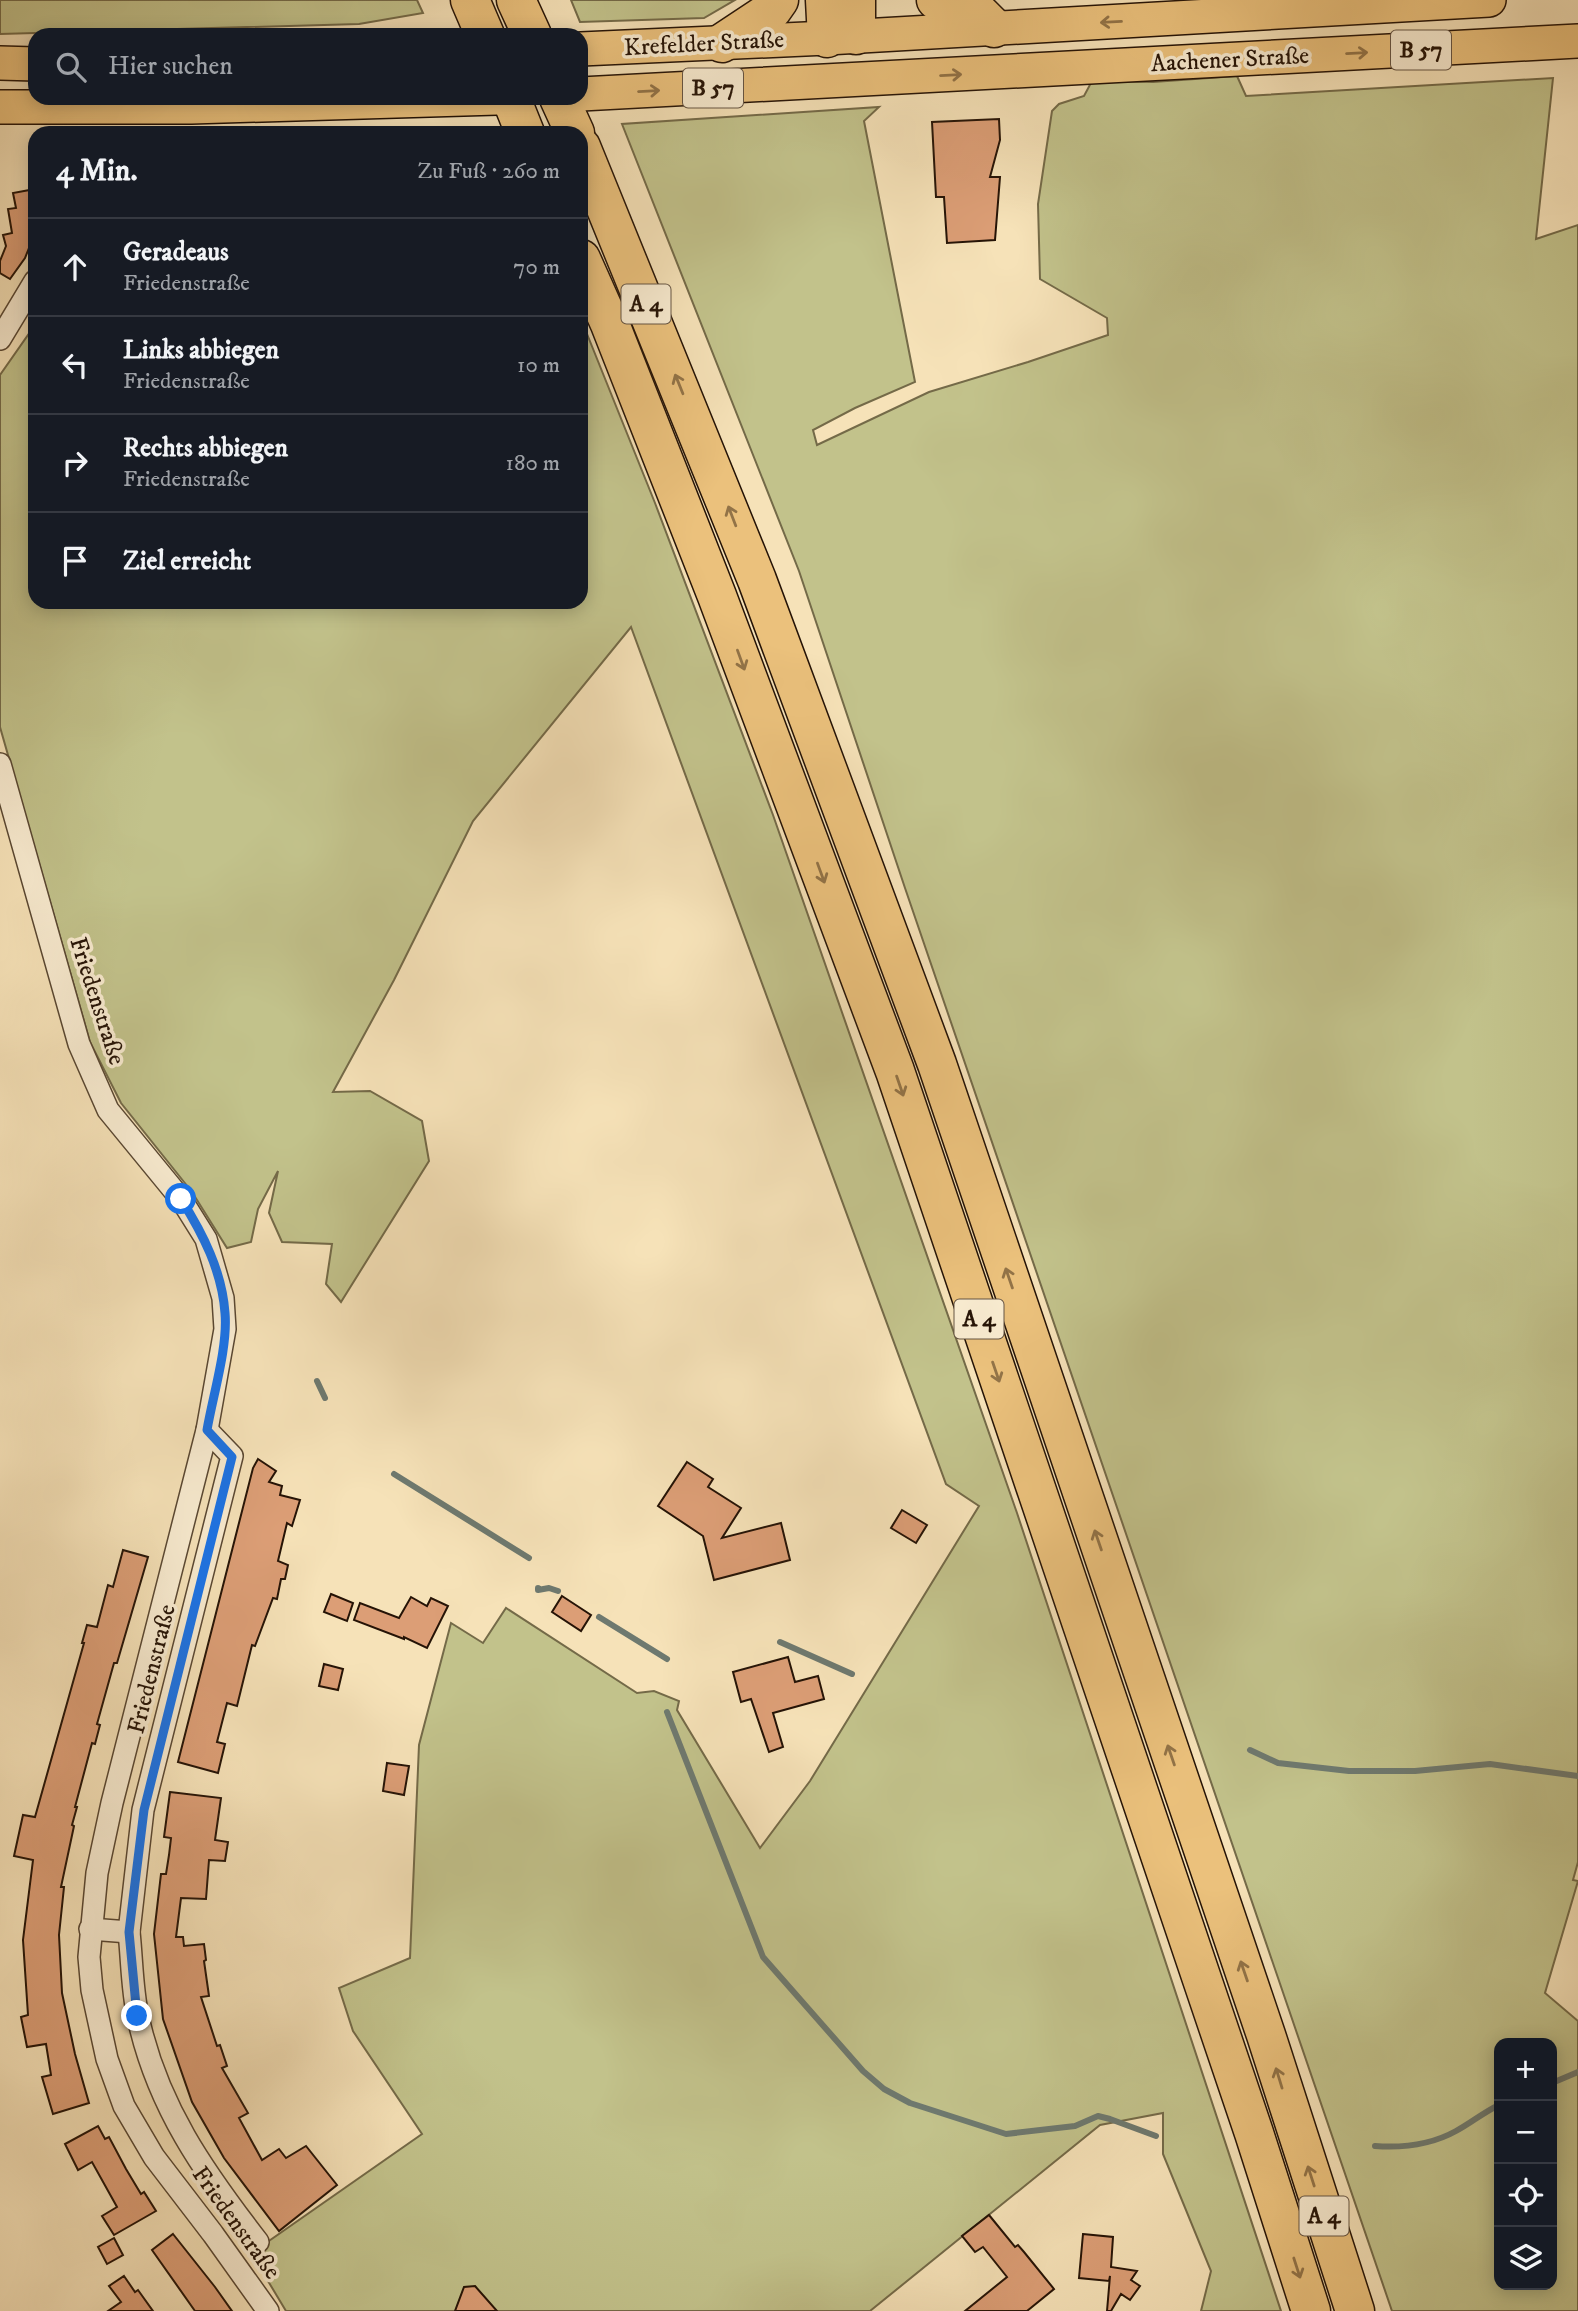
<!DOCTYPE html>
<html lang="de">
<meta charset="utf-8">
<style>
:root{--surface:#171b24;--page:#20242c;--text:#f1f3f6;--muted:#9ea1a6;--line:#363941}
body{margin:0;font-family:"IM FELL DW Pica",serif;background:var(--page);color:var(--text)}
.controls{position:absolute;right:21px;bottom:21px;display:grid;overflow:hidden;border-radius:14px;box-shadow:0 4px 18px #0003}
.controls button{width:63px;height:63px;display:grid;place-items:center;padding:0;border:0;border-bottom:2px solid var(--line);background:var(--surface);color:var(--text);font:35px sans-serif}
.stop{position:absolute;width:21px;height:21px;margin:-16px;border:5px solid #1a73e8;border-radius:50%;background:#fff}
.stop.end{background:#1a73e8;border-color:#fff;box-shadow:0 2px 7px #0008}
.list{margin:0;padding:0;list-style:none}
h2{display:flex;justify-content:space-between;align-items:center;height:91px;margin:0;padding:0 28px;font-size:30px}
h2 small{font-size:23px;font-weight:400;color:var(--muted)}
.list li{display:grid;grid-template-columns:46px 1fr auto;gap:21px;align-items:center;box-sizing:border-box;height:98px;padding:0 28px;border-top:2px solid var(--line)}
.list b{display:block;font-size:26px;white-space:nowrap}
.list p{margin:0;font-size:23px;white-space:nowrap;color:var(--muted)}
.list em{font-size:23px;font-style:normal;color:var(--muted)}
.icon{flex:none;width:38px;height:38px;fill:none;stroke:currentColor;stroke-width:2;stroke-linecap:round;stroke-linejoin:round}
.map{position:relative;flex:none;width:1578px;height:2311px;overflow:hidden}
.search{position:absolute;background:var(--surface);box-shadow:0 4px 18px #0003;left:28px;top:28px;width:560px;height:77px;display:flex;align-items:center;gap:18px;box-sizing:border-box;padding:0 24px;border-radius:21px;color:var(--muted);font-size:26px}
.panel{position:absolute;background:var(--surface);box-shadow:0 4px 18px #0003;left:28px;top:126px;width:560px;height:483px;border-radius:21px}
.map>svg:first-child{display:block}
.green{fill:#c2c28b;stroke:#746a48;stroke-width:2;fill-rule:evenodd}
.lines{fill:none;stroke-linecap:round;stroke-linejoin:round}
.stream{stroke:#6e796f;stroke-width:6}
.building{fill:#dc9e76;stroke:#251306;stroke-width:2}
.street-casing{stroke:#594732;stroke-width:24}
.primary-casing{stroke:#251306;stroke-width:36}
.highway-casing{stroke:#251306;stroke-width:41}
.street{stroke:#f9ecd1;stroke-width:21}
.primary{stroke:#ebc17c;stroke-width:33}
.highway{stroke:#ebc17c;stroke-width:38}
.oneway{stroke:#927347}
.route{stroke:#1a73e8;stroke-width:9}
.labels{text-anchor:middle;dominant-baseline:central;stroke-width:7;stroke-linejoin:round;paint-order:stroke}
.shield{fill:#f9ecd1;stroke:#655443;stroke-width:2}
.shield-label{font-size:23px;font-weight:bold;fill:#251306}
.street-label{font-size:24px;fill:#251306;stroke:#f9ecd1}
</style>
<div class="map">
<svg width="1578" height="2311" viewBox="0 0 1578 2311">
<rect width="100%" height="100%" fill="#f6e2b8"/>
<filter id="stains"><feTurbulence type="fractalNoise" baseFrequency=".00286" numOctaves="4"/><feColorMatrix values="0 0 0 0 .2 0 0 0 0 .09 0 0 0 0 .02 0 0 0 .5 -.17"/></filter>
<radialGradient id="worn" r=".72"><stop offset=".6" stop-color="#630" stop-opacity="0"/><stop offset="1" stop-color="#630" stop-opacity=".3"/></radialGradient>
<g class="green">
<path d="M0,0H417L423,13L359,24L0,34Z"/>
<path d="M571,0H735L704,18L580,22Z"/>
<path d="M1237,76L1246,96L1553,78L1536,239L1578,225V1862L1573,1880L1578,1881L1545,1993L1578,2021V2311H1392L905,888L799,571L622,124L879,107L864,121L915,382L855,408L813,430L817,445L929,392L1028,362L1108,335L1107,318L1040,279L1038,204L1052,111L1059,104L1084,96L1092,81L1153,82ZM1499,2043H1552V2285H1499Z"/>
<path d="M581,319L655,503L773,815L1017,1513L1281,2311H1201L1211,2271L1163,2154V2113L1100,2125L870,2311H286L256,2261V2250L422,2134L353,2031L339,1988L410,1958L419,1745L451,1623L483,1643L506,1608L637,1693L654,1691L679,1701L677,1710L760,1848L810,1781L979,1506L946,1484L631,627L473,821L394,980L333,1092L370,1091L422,1121L429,1161L341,1302L326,1284L332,1244L282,1242L269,1213L278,1171L258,1209L251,1242L227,1248L192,1192L121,1103L90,1042L0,727V375L35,325V602H581Z"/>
</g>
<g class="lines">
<g class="stream">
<path d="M317,1381L325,1398"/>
<path d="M394,1474L529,1558"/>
<path d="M538,1588V1590L549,1588L558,1591"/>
<path d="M599,1617L667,1659"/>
<path d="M780,1642L852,1674"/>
<path d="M667,1712L763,1957L863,2071L884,2089L910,2103L1006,2134L1075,2126L1098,2116L1110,2119L1156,2136"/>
<path d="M1250,1750L1278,1763L1349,1771H1415L1490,1764L1578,1776"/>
<path d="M1552,2083L1578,2072"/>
<path d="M1375,2146C1404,2148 1431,2145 1456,2131C1471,2123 1484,2112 1499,2105"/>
</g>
</g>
<g class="building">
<path d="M999,119L1000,140L990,177H1000L995,240L947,243L944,197H936L932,122Z"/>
<path d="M35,189V242L31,243L25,258L10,279L0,273V261L6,246L3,235L12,233L8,209L16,208L13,193Z"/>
<path d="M258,1459L276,1471L269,1482L282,1486L280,1495L300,1500L292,1526L287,1523L278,1561L288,1565L285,1579H281L277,1599L273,1598L255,1646L252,1645L237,1706L227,1703L217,1742L225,1744L218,1773L178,1762L253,1468Z"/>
<path d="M687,1462L713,1479L708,1487L741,1508L722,1538L781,1523L790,1560L714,1580L703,1536L658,1506Z"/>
<path d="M902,1510L927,1525L916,1543L891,1528Z"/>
<path d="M123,1550L148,1557L117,1663H114L97,1724L100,1725L95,1744L92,1743L75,1807H77L72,1825L74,1826L61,1887H64L59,1935L62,1993L75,2054L89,2103L53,2114L42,2077L51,2075L46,2044L27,2047L21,2017L28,2015L23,1940L33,1860L14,1856L23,1815L35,1817L84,1643H82L87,1625L97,1627L108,1585L113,1587Z"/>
<path d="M331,1594L353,1603L347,1621L324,1612Z"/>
<path d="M562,1596L591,1615L581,1631L552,1612Z"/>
<path d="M411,1597L427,1606L431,1598L448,1606L427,1648L404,1637V1639L354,1620L360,1603L399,1618Z"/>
<path d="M788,1657L795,1682L818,1676L824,1699L773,1713L783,1747L769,1752L751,1699L741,1702L733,1672Z"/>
<path d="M324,1664L343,1669L338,1690L319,1686Z"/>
<path d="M387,1763L409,1766L404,1795L383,1791Z"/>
<path d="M170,1792L221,1798L215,1840L228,1842L225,1861L209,1860L206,1899L181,1898L176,1937H183L184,1946L204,1944L206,1960L204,1961L209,1996L201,1997L217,2046L220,2045L227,2066L222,2068L248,2113L239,2118L262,2160L279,2149L286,2158L306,2146L337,2185L279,2231L224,2158L192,2102L163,2019L154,1934L161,1874H166L169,1855L171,1838L164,1837Z"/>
<path d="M98,2126L105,2139L109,2137L126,2169L141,2194L144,2192L156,2211L114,2235L102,2216L117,2207L92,2162L78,2170L65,2144Z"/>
<path d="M989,2215L1015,2247L1018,2245L1024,2252L1054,2289L1027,2311H965L1007,2277L983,2247L975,2252L962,2236Z"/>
<path d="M173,2234L215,2287L232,2311H195L152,2250Z"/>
<path d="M1083,2234L1113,2237L1111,2267L1137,2271L1131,2280L1140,2286L1130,2300L1121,2294L1111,2311H1107L1110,2276L1109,2281L1079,2278Z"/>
<path d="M114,2238L123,2255L107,2264L98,2247Z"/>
<path d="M124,2276L135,2292L138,2290L153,2311H108L121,2302L109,2286Z"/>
<path d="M475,2286L497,2311H455L464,2287Z"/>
</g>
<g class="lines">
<g class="street-casing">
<g id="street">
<path d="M0,339L35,281"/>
<path d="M0,764L79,1044L108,1110L181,1199L206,1239L223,1298L225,1329L207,1430L112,1803L97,1873L89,1957L92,1990L107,2059L124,2106L154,2157L213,2234L268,2311"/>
<path d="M90,1929L129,1932L143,1810L232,1456L207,1430"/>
<path d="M129,1932C132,1960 132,1990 138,2017C157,2106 204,2172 258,2242"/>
</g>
</g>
<g class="primary-casing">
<g id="primary">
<path d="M581,49L827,38L1489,0"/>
<path d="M0,63L35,64"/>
<path d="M581,94L1578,41"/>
<path d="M0,107H191L497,98"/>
</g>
</g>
<g class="highway-casing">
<g id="highway">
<path d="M470,0L485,35"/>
<path d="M516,0L532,35"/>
<path d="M825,0L827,38"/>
<path d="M856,0V35"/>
<path d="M936,0L975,9L994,28"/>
<path d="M722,43L772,10L779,0"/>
<path d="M511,98L525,133"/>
<path d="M559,98L575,133"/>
<path d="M581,147L757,580L937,1064L1266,2035L1355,2311"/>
<path d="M581,259L610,324L717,596L895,1071L1254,2133L1311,2311"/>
</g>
</g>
<use href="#street" class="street"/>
<use href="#primary" class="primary"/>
<use href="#highway" class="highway"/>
</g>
<defs><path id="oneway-shaft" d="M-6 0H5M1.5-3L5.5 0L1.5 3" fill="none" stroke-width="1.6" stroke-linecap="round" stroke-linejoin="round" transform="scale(1.75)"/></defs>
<g class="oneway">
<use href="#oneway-shaft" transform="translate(1111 22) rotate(177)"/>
<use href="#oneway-shaft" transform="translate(1357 53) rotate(-3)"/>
<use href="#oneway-shaft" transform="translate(951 75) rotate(-3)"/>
<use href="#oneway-shaft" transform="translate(649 91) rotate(-3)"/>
<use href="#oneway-shaft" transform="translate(679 384) rotate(-112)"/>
<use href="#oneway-shaft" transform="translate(732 516) rotate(-111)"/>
<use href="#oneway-shaft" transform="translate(741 660) rotate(70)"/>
<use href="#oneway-shaft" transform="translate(821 873) rotate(70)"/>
<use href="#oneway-shaft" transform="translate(900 1086) rotate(71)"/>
<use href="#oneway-shaft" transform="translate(1009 1278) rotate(-109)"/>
<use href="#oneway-shaft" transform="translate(996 1372) rotate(71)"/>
<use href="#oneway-shaft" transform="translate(1098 1540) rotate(-109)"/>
<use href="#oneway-shaft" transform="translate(1171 1755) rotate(-109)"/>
<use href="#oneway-shaft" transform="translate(1244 1971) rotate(-109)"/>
<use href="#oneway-shaft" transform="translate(1279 2078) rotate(-107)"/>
<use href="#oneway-shaft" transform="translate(1311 2176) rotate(-108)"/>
<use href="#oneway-shaft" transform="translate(1297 2268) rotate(72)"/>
</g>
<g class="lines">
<path class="route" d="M137,2016L129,1932L144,1810L232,1457L207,1430C213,1395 228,1347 225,1313C222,1271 203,1234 181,1199"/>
</g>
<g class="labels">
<g class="shield">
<rect x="1391" y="30.5" width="60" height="39" rx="5"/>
<rect x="683" y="68.5" width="60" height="39" rx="5"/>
<rect x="621.5" y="284.5" width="49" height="39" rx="5"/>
<rect x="954.5" y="1299.5" width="49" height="39" rx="5"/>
<rect x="1299.5" y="2196.5" width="49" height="39" rx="5"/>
</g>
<g class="shield-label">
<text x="1421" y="50">B 57</text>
<text x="713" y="88">B 57</text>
<text x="646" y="304">A 4</text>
<text x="979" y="1319">A 4</text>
<text x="1324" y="2216">A 4</text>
</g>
<g class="street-label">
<text transform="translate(704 44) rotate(-3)">Krefelder Straße</text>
<text transform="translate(1230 60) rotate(-3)">Aachener Straße</text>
<text transform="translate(97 1001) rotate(72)">Friedenstraße</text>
<text transform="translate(152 1669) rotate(-76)">Friedenstraße</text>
<text transform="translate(236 2223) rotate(54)">Friedenstraße</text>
</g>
</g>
<rect width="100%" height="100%" filter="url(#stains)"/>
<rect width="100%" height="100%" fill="url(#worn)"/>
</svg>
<div class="controls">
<button>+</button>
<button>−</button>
<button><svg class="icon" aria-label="locate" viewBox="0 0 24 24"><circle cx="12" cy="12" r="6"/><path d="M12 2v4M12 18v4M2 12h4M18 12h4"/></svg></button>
<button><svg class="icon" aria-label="layers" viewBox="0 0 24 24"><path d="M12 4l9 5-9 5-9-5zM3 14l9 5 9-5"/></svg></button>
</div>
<div class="stop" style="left:181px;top:1199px"></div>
<div class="stop end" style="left:137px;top:2016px"></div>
<div class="search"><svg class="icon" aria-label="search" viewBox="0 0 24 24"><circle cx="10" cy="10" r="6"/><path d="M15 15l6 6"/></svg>Hier suchen</div>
<section class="panel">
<h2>4 Min.<small>Zu Fuß · 260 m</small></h2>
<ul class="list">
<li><svg class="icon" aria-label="ahead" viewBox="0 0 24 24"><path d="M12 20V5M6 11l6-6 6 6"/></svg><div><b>Geradeaus</b><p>Friedenstraße</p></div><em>70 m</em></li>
<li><svg class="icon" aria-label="left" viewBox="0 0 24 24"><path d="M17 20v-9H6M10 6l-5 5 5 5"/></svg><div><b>Links abbiegen</b><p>Friedenstraße</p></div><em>10 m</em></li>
<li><svg class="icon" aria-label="right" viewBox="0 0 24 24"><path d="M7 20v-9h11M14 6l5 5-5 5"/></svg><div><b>Rechts abbiegen</b><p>Friedenstraße</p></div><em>180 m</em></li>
<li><svg class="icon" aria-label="arrive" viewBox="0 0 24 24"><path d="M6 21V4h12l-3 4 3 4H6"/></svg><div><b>Ziel erreicht</b></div></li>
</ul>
</section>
</div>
